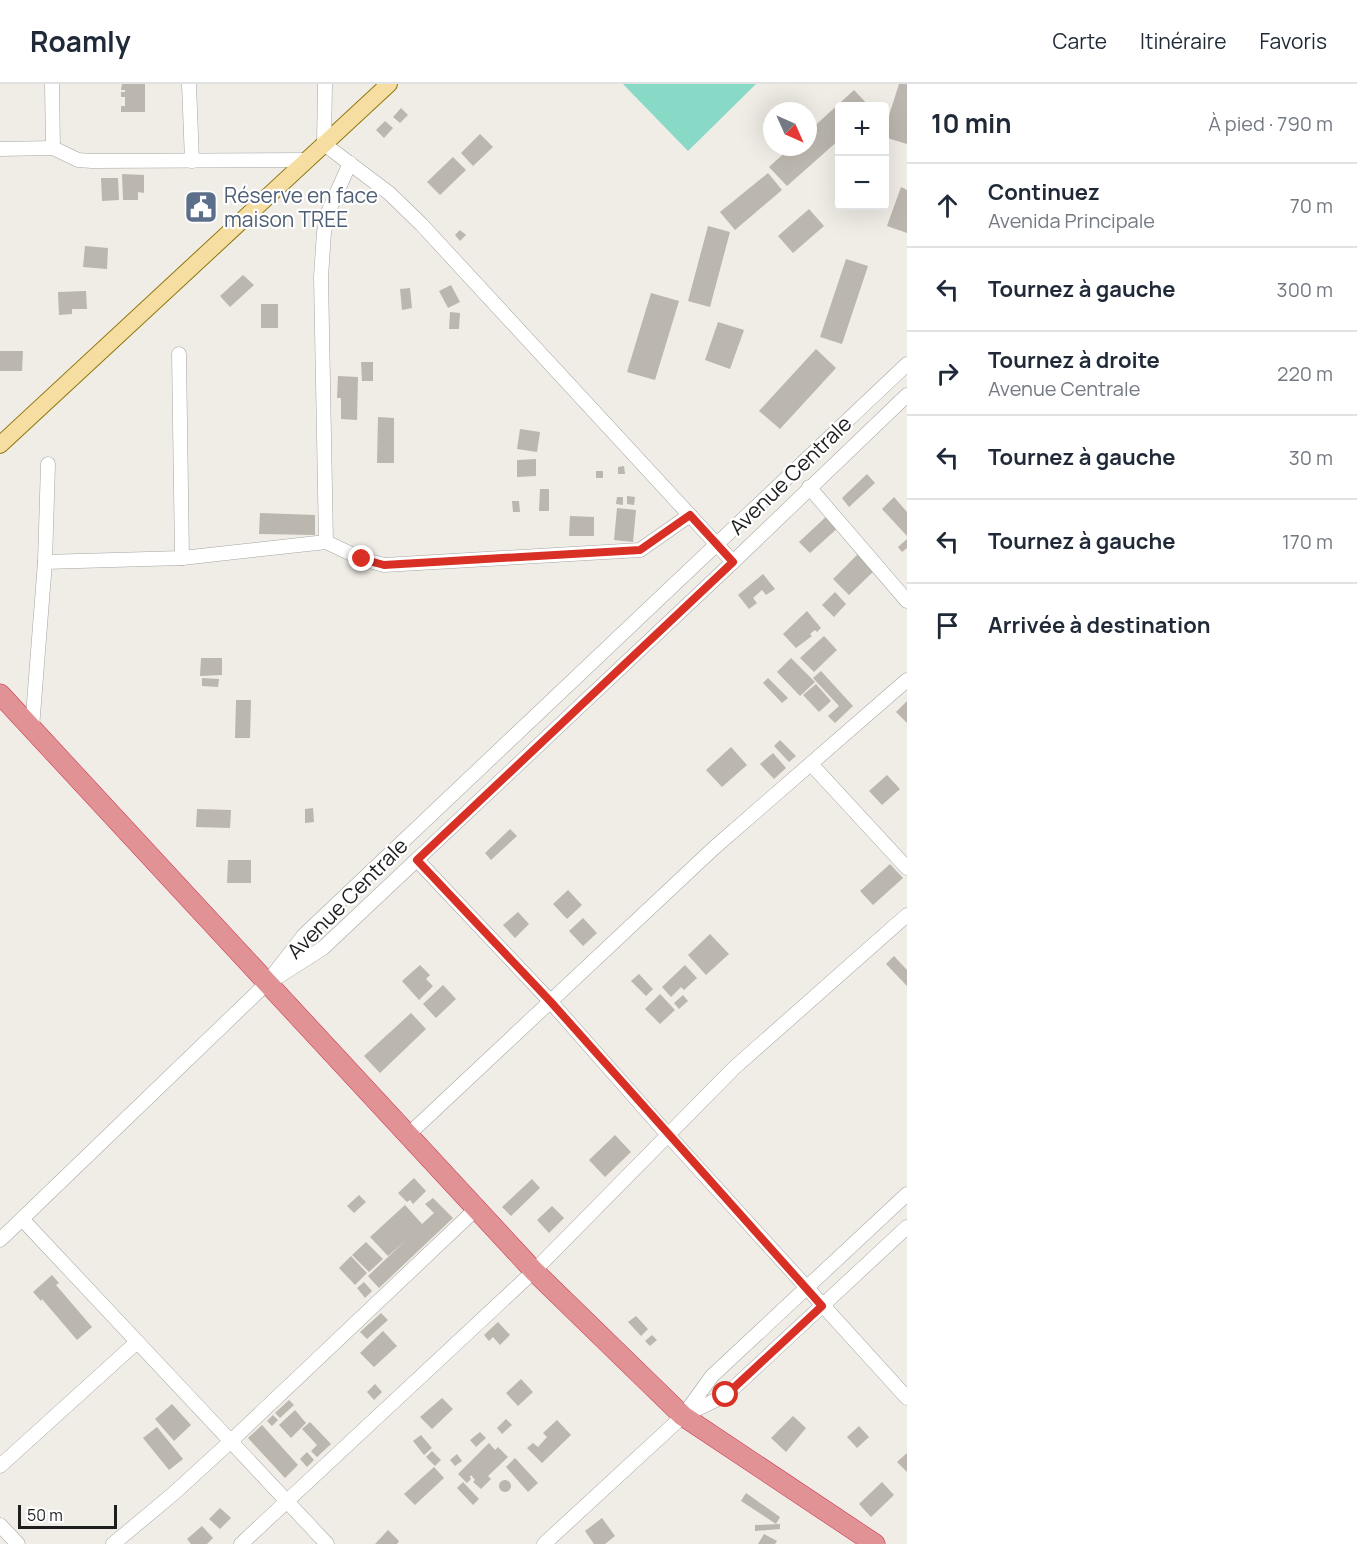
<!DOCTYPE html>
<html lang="fr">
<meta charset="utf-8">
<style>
:root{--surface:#fff;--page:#f6f6f7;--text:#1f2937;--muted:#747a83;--line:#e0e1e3}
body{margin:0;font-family:Manrope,sans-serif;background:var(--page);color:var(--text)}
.controls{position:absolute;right:18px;top:18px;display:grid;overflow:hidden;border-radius:6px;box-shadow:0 6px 24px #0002}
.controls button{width:54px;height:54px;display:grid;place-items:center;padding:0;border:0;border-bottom:2px solid var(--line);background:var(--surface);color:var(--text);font:30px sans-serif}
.compass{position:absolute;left:763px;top:18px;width:54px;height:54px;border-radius:50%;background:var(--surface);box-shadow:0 6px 24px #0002;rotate:135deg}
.scale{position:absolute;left:18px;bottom:15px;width:99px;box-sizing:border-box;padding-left:6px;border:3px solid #1e1e1e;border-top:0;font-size:16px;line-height:21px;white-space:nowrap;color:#1e1e1e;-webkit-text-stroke:4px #fff;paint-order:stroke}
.stop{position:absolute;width:18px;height:18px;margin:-14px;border:4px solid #d93025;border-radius:50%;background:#fff}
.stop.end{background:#d93025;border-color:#fff;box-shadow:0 2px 6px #0008}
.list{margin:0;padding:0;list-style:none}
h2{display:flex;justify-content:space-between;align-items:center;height:78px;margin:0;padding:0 24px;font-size:26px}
h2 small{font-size:20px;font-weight:400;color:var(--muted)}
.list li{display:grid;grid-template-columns:39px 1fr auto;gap:18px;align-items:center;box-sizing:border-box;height:84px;padding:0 24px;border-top:2px solid var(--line)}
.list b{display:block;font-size:22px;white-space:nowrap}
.list p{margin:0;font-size:20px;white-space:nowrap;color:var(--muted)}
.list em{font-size:20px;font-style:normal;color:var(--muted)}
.icon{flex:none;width:33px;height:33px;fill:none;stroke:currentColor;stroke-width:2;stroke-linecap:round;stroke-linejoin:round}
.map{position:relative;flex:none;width:907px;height:1460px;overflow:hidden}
header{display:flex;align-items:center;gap:36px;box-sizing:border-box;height:84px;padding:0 30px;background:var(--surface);border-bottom:2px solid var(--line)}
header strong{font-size:28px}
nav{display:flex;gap:33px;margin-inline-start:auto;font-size:21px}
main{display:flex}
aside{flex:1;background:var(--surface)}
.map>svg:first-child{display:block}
.pitch{fill:#88d9c5}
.building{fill:#bbb6ae}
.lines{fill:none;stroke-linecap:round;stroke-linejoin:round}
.minor-casing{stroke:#a5a5a5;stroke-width:15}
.major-casing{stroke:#8f760a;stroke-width:18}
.highway-casing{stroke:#cf304f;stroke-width:21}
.minor{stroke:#fff;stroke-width:14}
.major{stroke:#f6dea3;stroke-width:16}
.highway{stroke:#e19295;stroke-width:20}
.route{stroke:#d93025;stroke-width:8}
.labels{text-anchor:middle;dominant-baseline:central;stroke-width:4.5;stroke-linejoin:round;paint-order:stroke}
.service-label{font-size:21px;fill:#4e5e75;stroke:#fff;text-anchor:start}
.street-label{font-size:21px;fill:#1e1e1e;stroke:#fff}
</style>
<header>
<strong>Roamly</strong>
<nav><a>Carte</a><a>Itinéraire</a><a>Favoris</a></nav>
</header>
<main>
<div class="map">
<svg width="907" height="1460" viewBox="0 0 907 1460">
<rect width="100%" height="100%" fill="#efede5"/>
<path class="pitch" d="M623,0H756L688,67Z"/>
<g class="building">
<path d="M122,0H145V28H121V22H125V13H121V8H125V6H121Z"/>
<path d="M899,0H907V60L884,53V47Z"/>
<path d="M854,6L869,22H840V55L787,102L769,83L791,63H808V48Z"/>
<path d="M401,24L408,31L400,39L393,33Z"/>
<path d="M385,37L393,44L384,54L376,46Z"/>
<path d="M480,50L493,63L473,82L461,69Z"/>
<path d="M453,73L466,86L440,111L427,98Z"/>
<path d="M768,89L782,106L735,146L720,128Z"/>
<path d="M122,90L144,91V109L138,108V116H123Z"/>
<path d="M101,94H118L119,116L102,117Z"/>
<path d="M901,103L907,106V149L887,142Z"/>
<path d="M809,125L824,142L793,169L778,152Z"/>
<path d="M708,142L730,148L710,223L688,217Z"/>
<path d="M460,146L466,151L460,157L455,151Z"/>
<path d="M85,162L108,164L107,185L83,183Z"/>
<path d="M846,175L868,182L842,260L820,253Z"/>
<path d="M243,191L254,201L230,223L220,212Z"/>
<path d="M451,201L460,218L448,224L439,207Z"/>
<path d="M410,204L412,224L402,226L400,205Z"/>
<path d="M86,207L87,225H72V230L59,231L58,208Z"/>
<path d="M651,209L679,217L655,296L627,288Z"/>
<rect x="261" y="220" width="17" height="24"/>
<path d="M450,228L460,229L459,245H449Z"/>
<path d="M718,238L744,246L730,285L705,276Z"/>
<path d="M816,265L836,284L780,345L759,327Z"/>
<path d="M0,267H23L22,287H0Z"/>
<path d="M361,278H373V297H362Z"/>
<path d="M338,292L358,293L357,336L341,335V314H337Z"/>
<path d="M378,333L394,334V379H377Z"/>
<path d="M520,345L540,348L537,368L517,365Z"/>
<path d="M536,375V392L517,393V376Z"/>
<path d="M624,382L625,390H618V383Z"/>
<rect x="596" y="387" width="7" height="7"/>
<path d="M867,390L875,399L849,423L842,414Z"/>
<path d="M540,405H549V427H539Z"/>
<path d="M627,412L635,413L634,421L627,420Z"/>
<path d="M617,413H623V421L616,420Z"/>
<path d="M894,413L907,428V452L882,425Z"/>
<path d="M512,417H519L520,428H513Z"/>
<path d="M617,424L636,426L633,458L614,456Z"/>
<path d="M260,429L315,431V451L259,450Z"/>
<path d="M829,430L840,442L810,469L799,458Z"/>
<path d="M570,432L594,433V452H569Z"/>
<path d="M907,455V464L902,468L898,463Z"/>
<path d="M860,468L876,485L849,511L833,495Z"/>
<path d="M763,490L775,505L766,511L762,506L753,514L757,519L749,525L738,511Z"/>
<path d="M835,508L846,520L834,533L822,521Z"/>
<path d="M807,527L821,544L817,548L815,546L810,550L812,552L796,564L783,550Z"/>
<path d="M824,552L837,566L814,588L800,574Z"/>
<path d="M201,574H222V591L200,592Z"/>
<path d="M791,574L815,598L800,612L777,588Z"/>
<path d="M821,587L853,622L835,639L828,632L839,622L813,594Z"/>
<path d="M202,594L219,595L218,603L202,602Z"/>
<path d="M768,594L788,614L782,619L763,599Z"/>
<path d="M816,600L831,617L819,628L803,611Z"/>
<path d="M236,616H251L250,654H235Z"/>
<path d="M907,617V639L896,628Z"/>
<path d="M780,656L796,672L789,678L774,662Z"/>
<path d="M731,663L747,681L722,703L706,686Z"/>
<path d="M773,669L786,684L774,695L760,680Z"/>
<path d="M887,691L900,705L882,721L869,707Z"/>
<path d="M313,724L314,738L305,739V725Z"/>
<path d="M197,725L231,726L230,744L196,743Z"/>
<path d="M510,745L517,752L491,776L485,769Z"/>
<path d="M228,776H251V799H227Z"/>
<path d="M890,780L903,794L873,821L860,807Z"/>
<path d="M568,806L582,821L567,835L553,820Z"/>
<path d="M518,828L529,840L515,854L503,841Z"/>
<path d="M583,834L597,849L583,862L569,847Z"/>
<path d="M710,850L729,870L706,891L688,871Z"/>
<path d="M894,872L907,886V902L886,880Z"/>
<path d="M420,881L430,891L426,895L433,902L419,916L402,897Z"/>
<path d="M685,881L697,894L684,906L681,903L671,913L662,903Z"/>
<path d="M639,890L653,905L646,912L631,897Z"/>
<path d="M443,901L456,915L436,934L423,920Z"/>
<path d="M660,910L675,926L660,940L645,925Z"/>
<path d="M683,911L688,917L679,925L674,919Z"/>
<path d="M411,929L426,945L380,989L364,972Z"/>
<path d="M615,1051L631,1068L605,1093L589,1076Z"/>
<path d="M414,1094L426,1107L413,1120L410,1116L407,1118L398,1109Z"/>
<path d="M532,1095L540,1104L511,1132L502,1123Z"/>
<path d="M359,1111L366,1118L354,1129L347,1122Z"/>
<path d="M433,1114L453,1134L379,1204L368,1192L407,1155L388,1172L370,1153L405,1121L422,1140L434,1129L425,1120Z"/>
<path d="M552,1122L564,1134L549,1149L537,1136Z"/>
<path d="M366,1158L383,1175L369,1188L352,1171Z"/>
<path d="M351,1172L367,1189L355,1201L339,1184Z"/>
<path d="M52,1191L59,1199L56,1201L92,1243L77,1256L42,1215L41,1217L33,1208Z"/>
<path d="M364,1198L372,1207L365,1214L357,1204Z"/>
<path d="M381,1229L388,1236L367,1255L360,1248Z"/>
<path d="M636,1232L648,1245L641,1252L628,1238Z"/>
<path d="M498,1238L510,1251L500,1261L493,1253L489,1257L484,1251Z"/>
<path d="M383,1247L397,1262L374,1283L360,1269Z"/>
<path d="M652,1251L657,1256L650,1262L645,1257Z"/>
<path d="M521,1295L533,1308L518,1322L506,1309Z"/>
<path d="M375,1300L382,1308L374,1316L367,1308Z"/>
<path d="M442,1314L453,1325L432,1345L420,1333Z"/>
<path d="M289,1316L294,1321L280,1334L275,1329Z"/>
<path d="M172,1320L191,1341L174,1357L155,1335Z"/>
<path d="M295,1326L306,1339L291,1354L279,1341Z"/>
<path d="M273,1331L278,1336L272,1342L267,1337Z"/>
<path d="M793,1332L806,1344L786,1368L771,1354Z"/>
<path d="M506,1335L512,1341L502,1350L497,1344Z"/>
<path d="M557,1336L571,1351L542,1379L527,1364L533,1359L538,1363L547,1353L543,1349Z"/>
<path d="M310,1338L331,1360L317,1373L311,1367L317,1361L302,1345Z"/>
<path d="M262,1341L298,1381L285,1394L248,1354Z"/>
<path d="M859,1342L869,1353L857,1364L847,1353Z"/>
<path d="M157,1343L183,1375L169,1386L143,1354Z"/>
<path d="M480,1348L486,1354L476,1363L470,1356Z"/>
<path d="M421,1351L432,1364L424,1371L413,1357Z"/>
<path d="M489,1359L495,1366L498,1363L508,1373L488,1392L491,1395L481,1405L473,1398L475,1396L471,1391L470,1393L471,1395L467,1399L458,1390Z"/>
<path d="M432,1367L441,1376L435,1382L426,1373Z"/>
<path d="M307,1368L314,1376L307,1383L300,1375Z"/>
<path d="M907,1369V1388L897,1378Z"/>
<path d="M457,1370L462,1377L455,1382L450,1376Z"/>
<path d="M515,1374L538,1399L528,1408L506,1383Z"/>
<path d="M434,1383L444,1394L415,1421L404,1410Z"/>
<circle cx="505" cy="1402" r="6"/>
<path d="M463,1398L479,1415L473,1421L457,1404Z"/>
<path d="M882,1398L894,1411L871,1433L859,1420Z"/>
<path d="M746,1409L780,1433L776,1440L741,1417Z"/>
<path d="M220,1424L231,1434L220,1445L209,1435Z"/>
<path d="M602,1434L615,1452L605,1460H594L585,1447Z"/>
<path d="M780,1440V1445L755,1447V1441Z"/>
<path d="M202,1442L213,1454L207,1460H191L187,1455Z"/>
<path d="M388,1446L399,1457L397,1460H375Z"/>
<path d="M764,1450L777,1457L775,1460H758Z"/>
</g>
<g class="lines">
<g class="minor-casing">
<g id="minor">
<path d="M52,0L53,64"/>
<path d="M189,0L192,77"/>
<path d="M325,0L324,60L389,109L421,140L733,478"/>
<path d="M0,65L53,64L78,76L92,77L308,76"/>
<path d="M179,270L182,474"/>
<path d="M809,403L907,517"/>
<path d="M326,458L321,193L324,148L329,126L350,79"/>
<path d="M45,478L182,474L326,458L362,475L384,481L640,466L690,431"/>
<path d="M32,644L45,478L48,380"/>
<path d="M811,680L907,784"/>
<path d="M417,776L550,917L669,1052L907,1314"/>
<path d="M276,894L323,864L733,478L907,311"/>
<path d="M409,1050L715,763L907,596"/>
<path d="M22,1135L327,1460"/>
<path d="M0,1156L266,900L304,851L907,280"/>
<path d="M685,1331L726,1311L907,1143"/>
<path d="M0,1382L137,1258"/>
<path d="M0,1441L18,1460"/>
<path d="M113,1460L173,1410L231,1357L477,1124"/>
<path d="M241,1460L534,1187L734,984L907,831"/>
<path d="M544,1460L683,1332L712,1292L907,1110"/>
</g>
</g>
<g class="major-casing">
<path id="major" d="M0,361L389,0"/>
</g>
<g class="highway-casing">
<path id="highway" d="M0,610L534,1187L683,1332L875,1460"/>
</g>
<use href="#minor" class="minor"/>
<use href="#major" class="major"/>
<use href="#highway" class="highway"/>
</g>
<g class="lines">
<path class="route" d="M362,475L384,481L640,466L690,431L733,478L417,776L550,917L822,1222L726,1311"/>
</g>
<defs>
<g id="civic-square" transform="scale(1.725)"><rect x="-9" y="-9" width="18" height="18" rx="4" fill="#5c6f8a" stroke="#fff"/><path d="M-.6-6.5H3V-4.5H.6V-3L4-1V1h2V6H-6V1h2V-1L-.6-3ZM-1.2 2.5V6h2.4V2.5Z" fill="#fff"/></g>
</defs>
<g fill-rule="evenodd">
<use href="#civic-square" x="201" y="123"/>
</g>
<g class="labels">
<g class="service-label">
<text x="224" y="111">Réserve en face<tspan x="224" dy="24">maison TREE</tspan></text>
</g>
<g class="street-label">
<text transform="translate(790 391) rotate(-44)">Avenue Centrale</text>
<text transform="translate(347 814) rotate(-45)">Avenue Centrale</text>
</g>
</g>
</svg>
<div class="controls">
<button>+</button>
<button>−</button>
</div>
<svg class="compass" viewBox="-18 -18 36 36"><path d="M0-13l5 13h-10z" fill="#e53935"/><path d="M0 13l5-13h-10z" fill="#747a83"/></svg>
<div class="scale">50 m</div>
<div class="stop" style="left:726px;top:1311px"></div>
<div class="stop end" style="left:362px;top:475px"></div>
</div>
<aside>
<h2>10 min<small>À pied · 790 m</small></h2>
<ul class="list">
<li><svg class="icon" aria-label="ahead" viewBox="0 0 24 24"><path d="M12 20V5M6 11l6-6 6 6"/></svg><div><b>Continuez</b><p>Avenida Principale</p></div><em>70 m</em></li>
<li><svg class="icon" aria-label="left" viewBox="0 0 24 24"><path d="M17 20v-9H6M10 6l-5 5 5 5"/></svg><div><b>Tournez à gauche</b></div><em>300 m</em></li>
<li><svg class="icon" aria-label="right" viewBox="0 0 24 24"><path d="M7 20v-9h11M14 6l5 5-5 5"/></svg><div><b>Tournez à droite</b><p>Avenue Centrale</p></div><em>220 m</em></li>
<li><svg class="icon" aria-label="left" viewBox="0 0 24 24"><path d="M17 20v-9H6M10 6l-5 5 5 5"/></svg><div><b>Tournez à gauche</b></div><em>30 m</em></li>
<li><svg class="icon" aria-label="left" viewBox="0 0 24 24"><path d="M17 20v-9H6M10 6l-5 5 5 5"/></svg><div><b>Tournez à gauche</b></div><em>170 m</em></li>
<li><svg class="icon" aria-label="arrive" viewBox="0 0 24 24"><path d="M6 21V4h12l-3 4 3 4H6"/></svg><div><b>Arrivée à destination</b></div></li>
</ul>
</aside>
</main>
